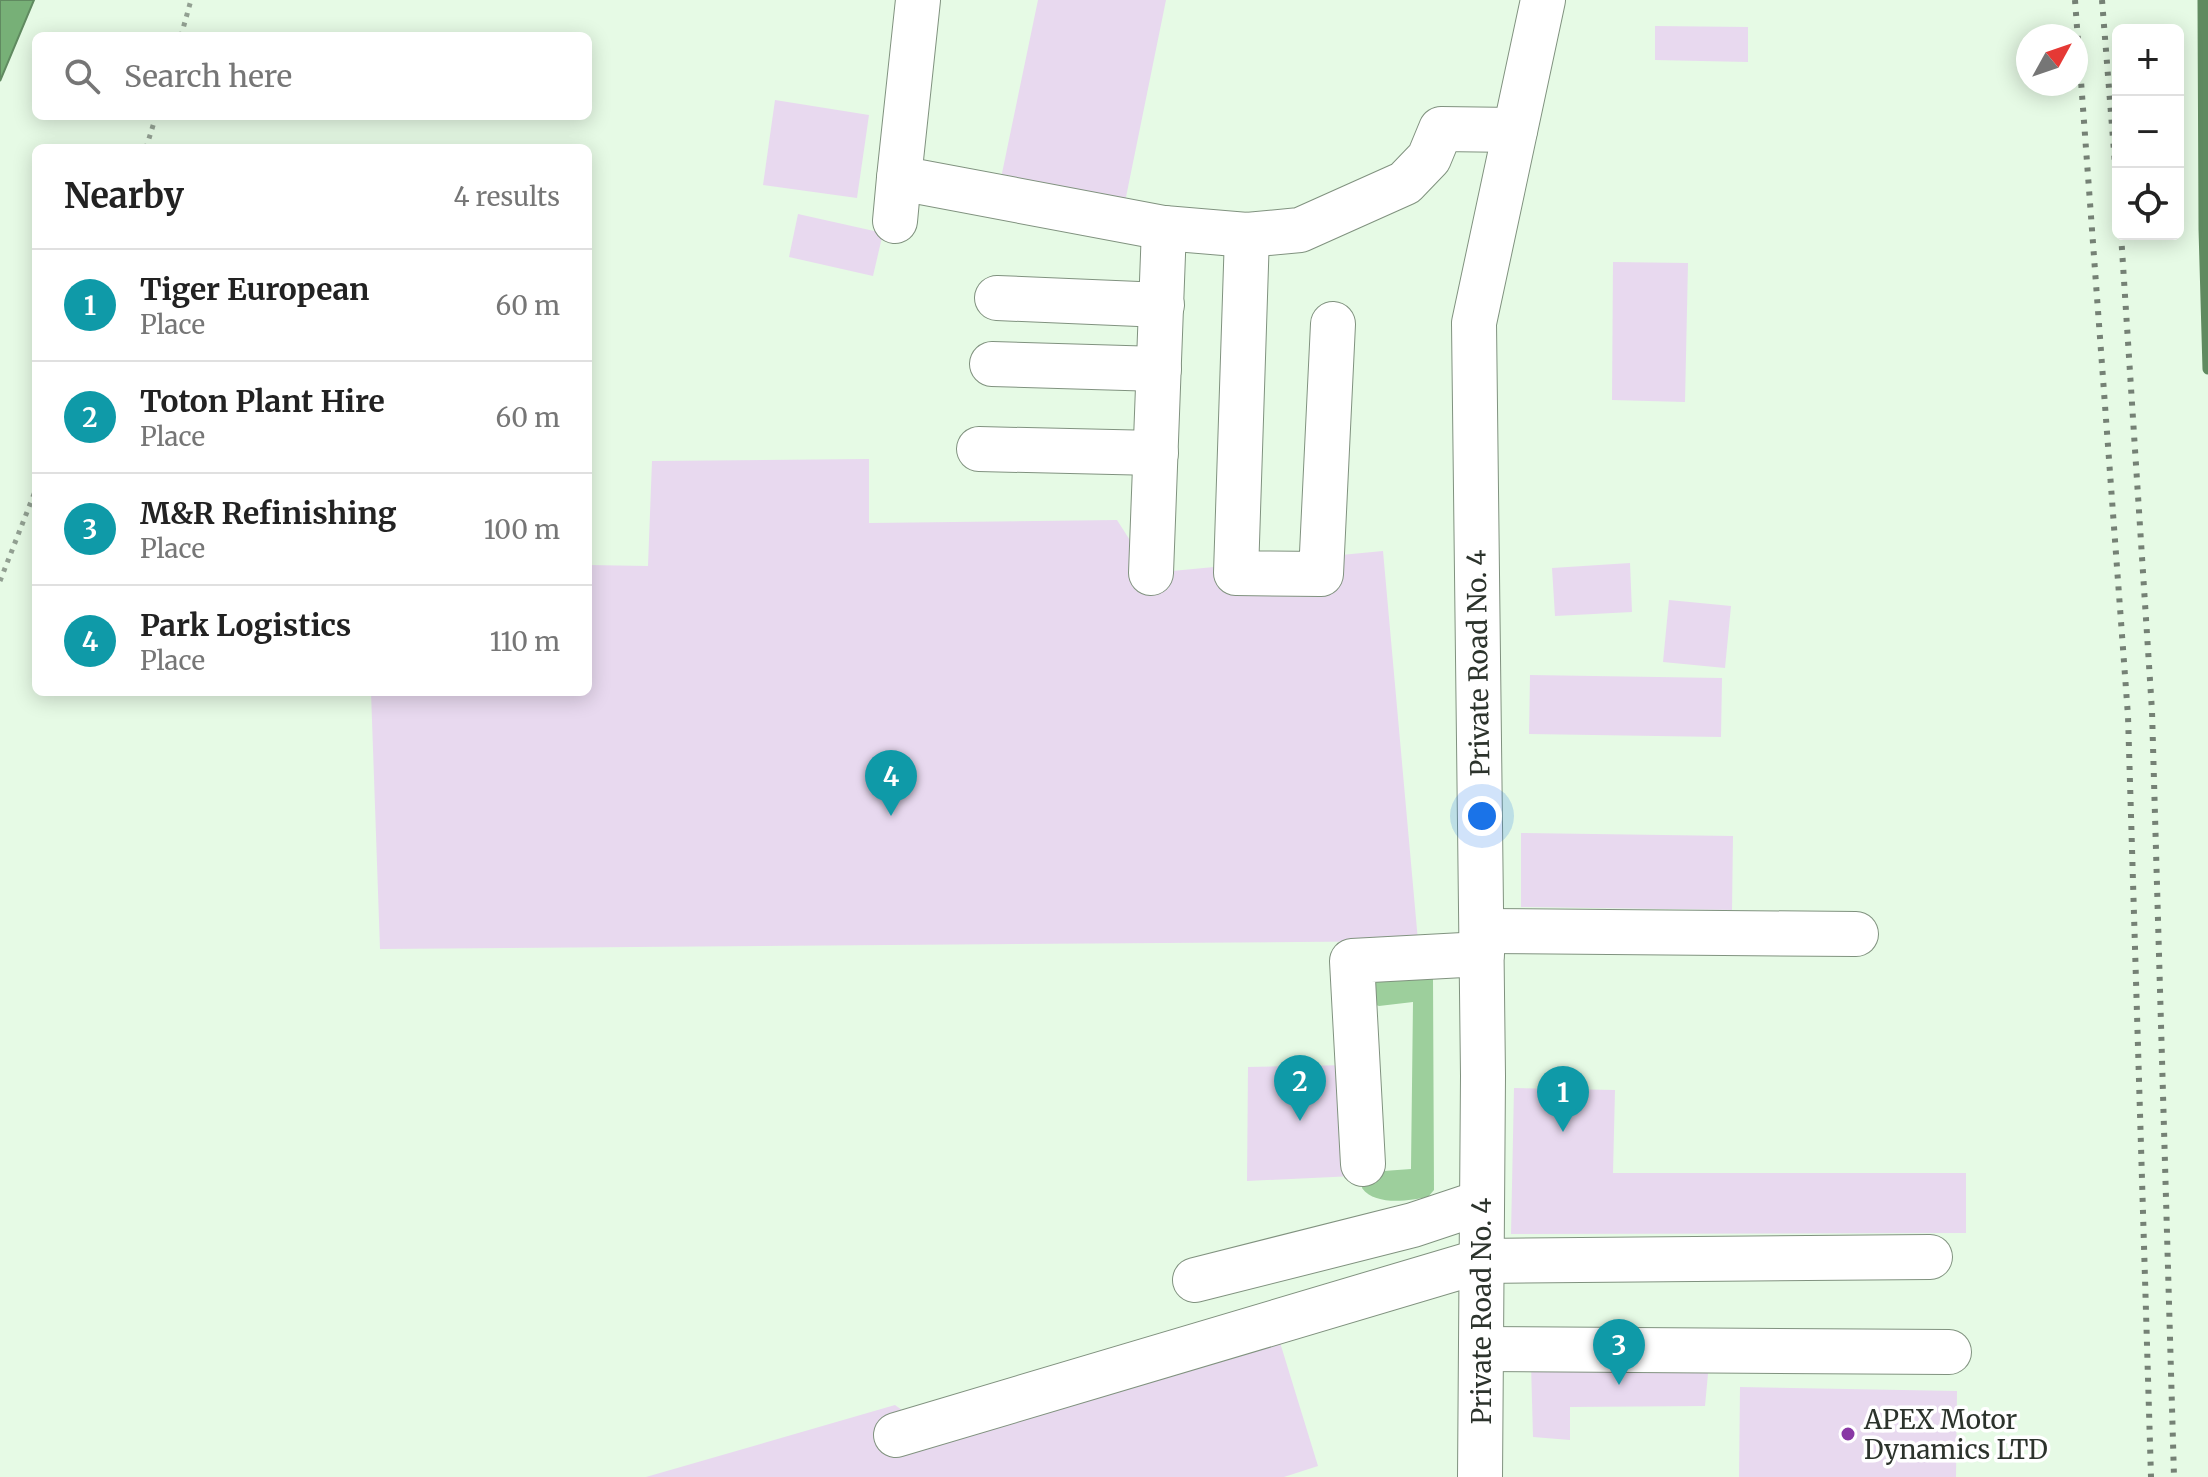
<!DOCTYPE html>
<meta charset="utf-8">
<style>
:root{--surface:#fff;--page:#f6f6f6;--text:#222;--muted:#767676;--line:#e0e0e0;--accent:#8937a5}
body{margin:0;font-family:Merriweather,serif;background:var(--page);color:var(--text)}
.controls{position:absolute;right:24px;top:24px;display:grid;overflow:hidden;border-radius:12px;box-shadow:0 4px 20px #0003}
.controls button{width:72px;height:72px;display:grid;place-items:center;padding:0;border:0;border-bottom:2px solid var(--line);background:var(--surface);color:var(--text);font:40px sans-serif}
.compass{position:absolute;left:2016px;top:24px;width:72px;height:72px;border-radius:50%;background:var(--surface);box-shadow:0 4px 20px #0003;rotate:50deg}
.you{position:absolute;left:1482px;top:816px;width:28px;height:28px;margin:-20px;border:6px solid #fff;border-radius:50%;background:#1a73e8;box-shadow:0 0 0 12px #1a73e833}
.badge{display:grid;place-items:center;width:52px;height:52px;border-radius:50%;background:var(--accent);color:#fff;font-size:26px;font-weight:700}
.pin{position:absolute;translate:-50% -66px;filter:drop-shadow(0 2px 4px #0008)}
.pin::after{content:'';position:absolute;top:42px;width:28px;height:24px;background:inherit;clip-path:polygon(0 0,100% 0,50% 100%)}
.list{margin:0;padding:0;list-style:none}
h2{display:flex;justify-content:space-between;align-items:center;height:104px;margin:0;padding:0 32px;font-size:34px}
h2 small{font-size:26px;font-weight:400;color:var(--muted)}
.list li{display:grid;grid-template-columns:52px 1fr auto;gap:24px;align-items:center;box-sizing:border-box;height:112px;padding:0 32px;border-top:2px solid var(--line)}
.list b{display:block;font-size:30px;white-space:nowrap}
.list p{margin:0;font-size:26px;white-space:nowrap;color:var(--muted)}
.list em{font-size:26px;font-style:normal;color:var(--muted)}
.icon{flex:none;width:44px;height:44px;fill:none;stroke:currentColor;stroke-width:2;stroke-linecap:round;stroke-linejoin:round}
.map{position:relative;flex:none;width:2208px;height:1477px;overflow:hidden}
.search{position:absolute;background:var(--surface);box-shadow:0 4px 20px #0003;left:32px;top:32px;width:560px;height:88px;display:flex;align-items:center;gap:20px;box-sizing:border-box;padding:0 28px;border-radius:12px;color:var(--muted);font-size:30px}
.panel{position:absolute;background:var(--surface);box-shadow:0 4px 20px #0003;left:32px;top:144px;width:560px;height:552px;border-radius:12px}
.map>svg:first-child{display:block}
.green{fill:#9dcf9c}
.water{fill:#77b077;stroke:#608a60;stroke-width:2}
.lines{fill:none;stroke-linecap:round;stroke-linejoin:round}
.stream{stroke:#608a60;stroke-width:11}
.building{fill:#e8d9ef}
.minor-casing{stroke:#80927f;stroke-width:46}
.path{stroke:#92a092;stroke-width:5;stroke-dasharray:4 6;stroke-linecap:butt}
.minor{stroke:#fff;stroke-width:44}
.rail{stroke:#758175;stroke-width:6;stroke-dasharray:4 8;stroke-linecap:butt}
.poi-dot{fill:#8937a5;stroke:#fff;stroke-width:3}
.labels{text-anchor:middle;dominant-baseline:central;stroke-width:7;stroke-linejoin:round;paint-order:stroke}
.street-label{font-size:26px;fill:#2c332c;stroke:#fff}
.poi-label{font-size:26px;fill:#2c332c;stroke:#fff;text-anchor:start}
</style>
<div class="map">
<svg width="2208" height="1477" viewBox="0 0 2208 1477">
<rect width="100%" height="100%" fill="#e6fae5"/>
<path class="green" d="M1433,978L1434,1190L1428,1197C1408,1201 1375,1206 1362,1188L1364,1177L1370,1172L1411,1169L1413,1002L1379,1006L1368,1002L1362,980Z"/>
<path class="water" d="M0,0H34L0,81Z"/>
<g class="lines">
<path class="stream" d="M2203,0L2204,229L2208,369"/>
</g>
<g class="building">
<path d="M1038,0H1166L1125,202L1001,178Z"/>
<path d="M1655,26L1748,27V62L1655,60Z"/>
<path d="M775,100L869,115L857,198L763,185Z"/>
<path d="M798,214L883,233L873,276L789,257Z"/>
<path d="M1613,262L1688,263L1685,402L1612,400Z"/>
<path d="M869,459V523L1117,520L1151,573L1383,551L1418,941L380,949L371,692H588V565L648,566L652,461Z"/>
<path d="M1630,563L1632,612L1555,616L1552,568Z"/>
<path d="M1669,600L1731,606L1725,668L1663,662Z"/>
<path d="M1530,675L1722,678L1721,737L1529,734Z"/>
<path d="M1521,833L1733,836L1732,910L1521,907Z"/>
<path d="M1351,1065L1354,1176L1247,1181L1248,1067Z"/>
<path d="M1514,1088L1615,1090L1613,1173H1966V1233L1511,1234Z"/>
<path d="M1274,1323L1318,1466L1284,1477H646L895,1405L924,1426Z"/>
<path d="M1709,1363L1705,1406L1570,1407V1440L1533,1437L1531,1364Z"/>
<path d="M1740,1387L1957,1391L1956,1477H1739Z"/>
</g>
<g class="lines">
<g class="minor-casing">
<g id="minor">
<path d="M899,178L918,0"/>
<path d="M895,221L899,178L1164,228L1247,235L1300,230L1405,183L1429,158L1441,129L1515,130"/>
<path d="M1247,235L1236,573L1321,574L1333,324"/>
<path d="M997,298L1162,305"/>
<path d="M992,364L1159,369"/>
<path d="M979,449L1156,453"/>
<path d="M1151,573L1164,228"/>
<path d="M1482,931L1856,934"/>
<path d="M1363,1164L1352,961L1482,954"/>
<path d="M1195,1280L1413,1225L1482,1202"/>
<path d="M1481,1349L1949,1352"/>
<path d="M896,1435L1481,1261L1930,1257"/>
<path d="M1480,1477L1483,1076L1474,323L1543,0"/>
</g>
</g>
<g class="path">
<path d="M181,36L191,0"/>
<path d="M146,148L156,116"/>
<path d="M0,581L36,489"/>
</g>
<use href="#minor" class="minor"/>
<g class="rail">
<path d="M2075,0L2128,716L2151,1477"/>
<path d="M2102,0L2118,202"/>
<path d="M2121,234L2152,711L2174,1477"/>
</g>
</g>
<circle class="poi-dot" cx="1848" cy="1434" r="8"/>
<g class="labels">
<g class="street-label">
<text transform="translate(1478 663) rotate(-91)">Private Road No. 4</text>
<text transform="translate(1481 1311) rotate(-90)">Private Road No. 4</text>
</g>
<g class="poi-label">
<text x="1864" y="1419">APEX Motor<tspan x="1864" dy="30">Dynamics LTD</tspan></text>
</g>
</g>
</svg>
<div class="controls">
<button>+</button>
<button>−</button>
<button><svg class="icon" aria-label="locate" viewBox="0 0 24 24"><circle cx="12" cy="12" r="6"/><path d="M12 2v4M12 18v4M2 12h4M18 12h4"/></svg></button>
</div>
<svg class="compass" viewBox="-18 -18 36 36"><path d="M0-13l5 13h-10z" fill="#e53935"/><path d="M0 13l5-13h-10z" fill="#767676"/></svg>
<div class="you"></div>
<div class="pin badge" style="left:1563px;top:1132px;background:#0f9aa8">1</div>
<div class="pin badge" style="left:1300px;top:1121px;background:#0f9aa8">2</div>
<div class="pin badge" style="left:1619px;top:1385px;background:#0f9aa8">3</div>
<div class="pin badge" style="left:891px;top:816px;background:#0f9aa8">4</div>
<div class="search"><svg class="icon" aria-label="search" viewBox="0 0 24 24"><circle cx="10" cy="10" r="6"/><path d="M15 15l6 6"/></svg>Search here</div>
<section class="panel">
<h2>Nearby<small>4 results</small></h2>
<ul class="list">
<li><span class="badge" style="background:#0f9aa8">1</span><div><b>Tiger European</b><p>Place</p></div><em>60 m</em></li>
<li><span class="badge" style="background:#0f9aa8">2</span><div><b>Toton Plant Hire</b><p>Place</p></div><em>60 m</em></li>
<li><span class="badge" style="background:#0f9aa8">3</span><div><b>M&amp;R Refinishing</b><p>Place</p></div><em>100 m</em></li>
<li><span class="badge" style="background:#0f9aa8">4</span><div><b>Park Logistics</b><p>Place</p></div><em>110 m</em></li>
</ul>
</section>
</div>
